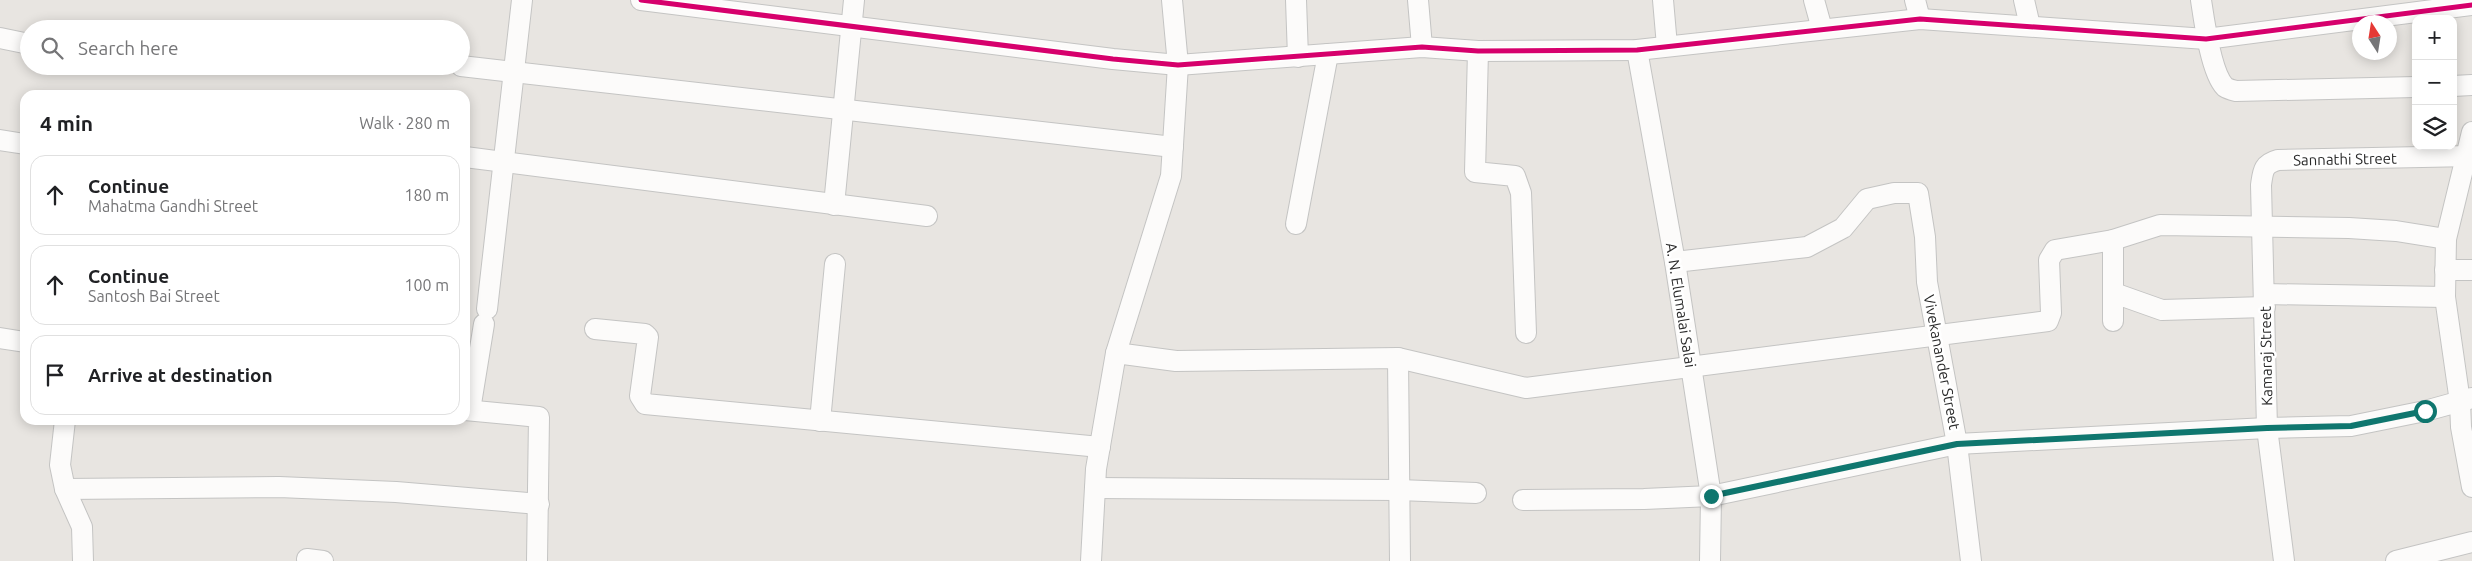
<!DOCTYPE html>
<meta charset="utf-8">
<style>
:root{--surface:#fff;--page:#f6f6f6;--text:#202124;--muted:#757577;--line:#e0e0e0}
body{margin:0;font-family:Ubuntu,sans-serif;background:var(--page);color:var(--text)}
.controls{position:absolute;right:15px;top:15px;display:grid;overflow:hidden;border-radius:10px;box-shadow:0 2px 12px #0003}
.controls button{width:45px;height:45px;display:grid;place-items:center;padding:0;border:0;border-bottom:1px solid var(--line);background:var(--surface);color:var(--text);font:25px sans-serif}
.compass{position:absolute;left:2352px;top:15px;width:45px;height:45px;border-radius:50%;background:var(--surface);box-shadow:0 2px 12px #0003;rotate:348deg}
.stop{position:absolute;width:15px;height:15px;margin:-11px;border:4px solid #0f766e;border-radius:50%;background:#fff}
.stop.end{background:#0f766e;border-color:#fff;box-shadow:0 1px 5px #0008}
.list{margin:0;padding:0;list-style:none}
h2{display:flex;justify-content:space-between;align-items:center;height:65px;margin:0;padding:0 20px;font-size:21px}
h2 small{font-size:16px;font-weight:400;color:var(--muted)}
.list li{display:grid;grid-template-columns:32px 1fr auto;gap:15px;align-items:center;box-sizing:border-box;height:80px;margin:0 10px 10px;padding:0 10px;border:1px solid var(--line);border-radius:15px}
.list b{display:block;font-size:19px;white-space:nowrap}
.list p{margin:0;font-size:16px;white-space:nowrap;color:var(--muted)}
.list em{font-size:16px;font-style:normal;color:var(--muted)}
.icon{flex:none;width:28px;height:28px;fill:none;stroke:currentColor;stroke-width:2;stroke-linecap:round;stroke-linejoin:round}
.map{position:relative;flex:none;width:2472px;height:561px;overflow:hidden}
.search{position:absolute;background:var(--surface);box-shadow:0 2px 12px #0003;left:20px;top:20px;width:450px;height:55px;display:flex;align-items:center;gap:12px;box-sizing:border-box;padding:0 18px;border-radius:28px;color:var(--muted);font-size:19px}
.panel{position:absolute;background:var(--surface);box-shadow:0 2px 12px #0003;left:20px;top:90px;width:450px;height:335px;border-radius:15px}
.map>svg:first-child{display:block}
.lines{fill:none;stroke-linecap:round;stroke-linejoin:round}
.street-casing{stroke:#c4c4c3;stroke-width:22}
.street{stroke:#fcfbfa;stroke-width:20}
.cycleway-casing{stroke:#fff;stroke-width:8}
.cycleway{stroke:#d6006c;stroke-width:5}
.route{stroke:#0f766e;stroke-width:6}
.labels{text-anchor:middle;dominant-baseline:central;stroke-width:5;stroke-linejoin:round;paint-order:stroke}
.street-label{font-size:15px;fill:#2a2a2a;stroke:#fff}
</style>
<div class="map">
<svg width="2472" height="561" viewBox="0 0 2472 561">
<rect width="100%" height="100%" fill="#e8e5e1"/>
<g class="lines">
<g class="street-casing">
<g id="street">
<path d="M641,0L1113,59L1178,65L1422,47L1478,51L1637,50L1920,19L2206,39L2472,5"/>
<path d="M1296,0L1298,57"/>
<path d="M1418,0L1422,47"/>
<path d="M1663,0L1667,46"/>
<path d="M1814,0L1822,29"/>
<path d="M1915,0L1920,19"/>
<path d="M2024,0L2030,26"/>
<path d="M2201,0C2204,20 2211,73 2225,87C2228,89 2232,90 2236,91L2416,87"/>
<path d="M0,38L29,44"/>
<path d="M1637,50L1675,262L1711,496L1710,561"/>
<path d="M1478,51L1475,172L1515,176L1521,193L1526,333"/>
<path d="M461,66L1173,147"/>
<path d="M2453,86L2472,85"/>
<path d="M2472,132L2446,239L2445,297L2460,402L2461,427L2472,487"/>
<path d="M0,140L25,144"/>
<path d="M465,157L927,216"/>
<path d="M834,205L854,0"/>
<path d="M1296,224L1328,54"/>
<path d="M1675,262L1807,247L1843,228L1867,199L1894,193H1918L1925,237L1927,282L1957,444L1971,561"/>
<path d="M2445,270H2472"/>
<path d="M2114,293L2162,310L2265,307"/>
<path d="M2264,294L2445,297"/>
<path d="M487,309L522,0"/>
<path d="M2113,321V240"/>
<path d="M595,329L645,334L648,337L640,396L645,404L1100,447"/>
<path d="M0,338L25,342"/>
<path d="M1116,353L1176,361L1398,358L1526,388L2048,321L2051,313L2049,260L2055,250L2113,240L2160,225L2349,228L2396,231L2446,239"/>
<path d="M1398,358L1400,561"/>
<path d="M465,410L539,417L537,561"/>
<path d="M470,410L484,324"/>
<path d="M65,420L60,465L65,489L82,527L83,561"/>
<path d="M820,421L835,264"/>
<path d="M1095,488L1399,490L1476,493"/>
<path d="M65,489L279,487L396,492L539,504"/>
<path d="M1523,500L1644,499L1711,496L1957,444L2267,428L2351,426L2425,411L2472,398"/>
<path d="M307,559L323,561"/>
<path d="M1091,561L1096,469L1116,353L1171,176L1178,65L1172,0"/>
<path d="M2284,561L2267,428L2261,185C2263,171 2263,164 2278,160L2472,156"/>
<path d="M2396,561L2472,542"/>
</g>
</g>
<use href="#street" class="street"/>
<g class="cycleway-casing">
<path id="cycleway" d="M641,0L1113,59L1178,65L1422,47L1478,51L1637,50L1920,19L2206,39L2472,5"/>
</g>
<use href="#cycleway" class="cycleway"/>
</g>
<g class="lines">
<path class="route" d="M1711,496L1957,444L2267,428L2351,426L2425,411"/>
</g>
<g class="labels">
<g class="street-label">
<text transform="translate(2345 159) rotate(-1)">Sannathi Street</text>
<text transform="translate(1681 305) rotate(81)">A. N. Elumalai Salai</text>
<text transform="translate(2266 356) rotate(-91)">Kamaraj Street</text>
<text transform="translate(1942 362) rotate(79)">Vivekanander Street</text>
</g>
</g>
</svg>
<div class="controls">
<button>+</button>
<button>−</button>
<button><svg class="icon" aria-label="layers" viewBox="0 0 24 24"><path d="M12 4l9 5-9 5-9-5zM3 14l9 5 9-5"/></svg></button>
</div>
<svg class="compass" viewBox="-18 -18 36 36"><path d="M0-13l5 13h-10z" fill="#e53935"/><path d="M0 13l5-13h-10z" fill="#757577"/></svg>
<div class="stop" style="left:2425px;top:411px"></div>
<div class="stop end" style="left:1711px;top:496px"></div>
<div class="search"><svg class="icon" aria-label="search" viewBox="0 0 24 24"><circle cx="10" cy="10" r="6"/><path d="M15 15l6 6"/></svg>Search here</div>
<section class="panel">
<h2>4 min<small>Walk · 280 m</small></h2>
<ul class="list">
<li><svg class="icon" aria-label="ahead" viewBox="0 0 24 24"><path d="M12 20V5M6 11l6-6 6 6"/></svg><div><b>Continue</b><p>Mahatma Gandhi Street</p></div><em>180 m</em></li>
<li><svg class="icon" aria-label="ahead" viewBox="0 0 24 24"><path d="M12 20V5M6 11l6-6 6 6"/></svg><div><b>Continue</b><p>Santosh Bai Street</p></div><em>100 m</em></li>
<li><svg class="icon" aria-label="arrive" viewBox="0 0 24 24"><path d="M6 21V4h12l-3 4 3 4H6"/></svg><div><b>Arrive at destination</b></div></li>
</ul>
</section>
</div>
